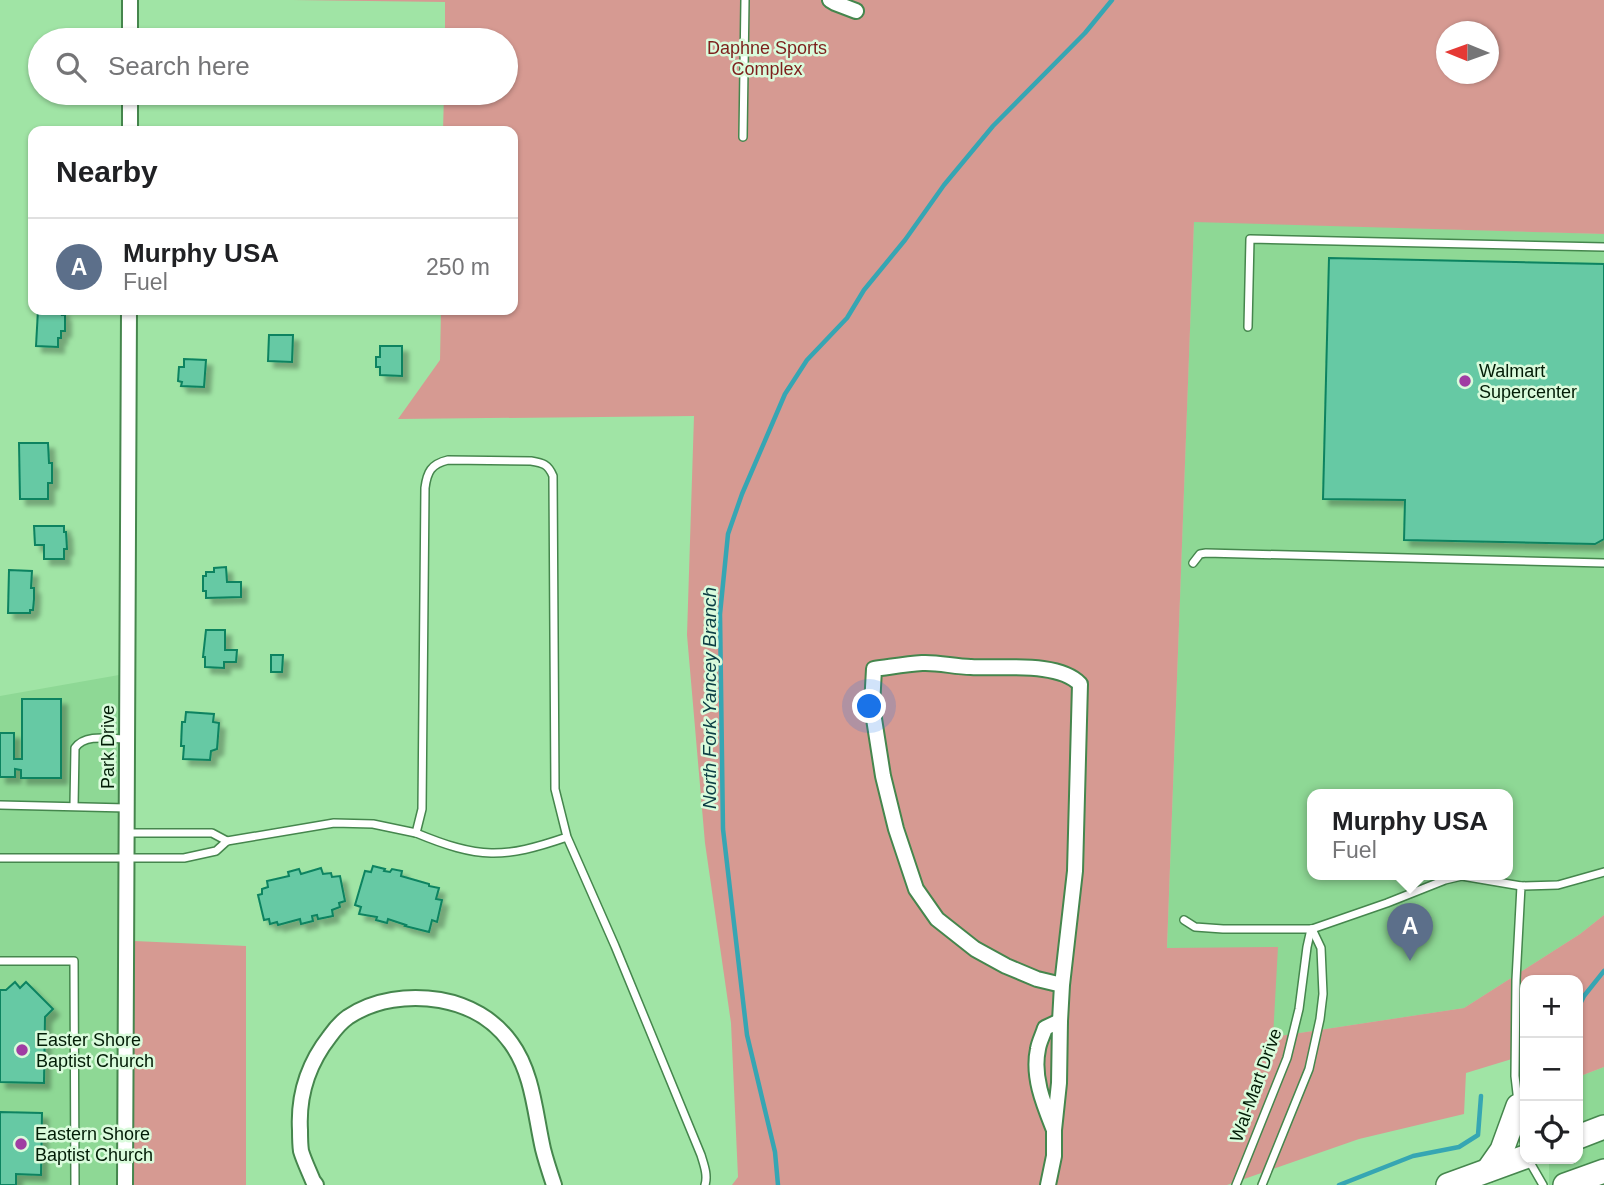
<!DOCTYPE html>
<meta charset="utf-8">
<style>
:root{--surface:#fff;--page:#f6f6f6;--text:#202124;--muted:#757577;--line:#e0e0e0;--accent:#db2777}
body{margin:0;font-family:Helvetica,sans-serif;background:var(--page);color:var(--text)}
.controls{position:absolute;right:21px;bottom:21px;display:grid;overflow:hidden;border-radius:14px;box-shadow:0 2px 5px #0004}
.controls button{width:63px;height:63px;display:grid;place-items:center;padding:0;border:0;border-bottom:2px solid var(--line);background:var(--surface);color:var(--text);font:35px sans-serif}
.compass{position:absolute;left:1436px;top:21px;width:63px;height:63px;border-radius:50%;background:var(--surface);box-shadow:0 2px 5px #0004;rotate:271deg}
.you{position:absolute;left:870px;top:707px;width:24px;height:24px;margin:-18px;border:5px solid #fff;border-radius:50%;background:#1a73e8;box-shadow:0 0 0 10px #1a73e833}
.badge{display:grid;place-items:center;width:46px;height:46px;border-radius:50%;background:var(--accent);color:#fff;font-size:23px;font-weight:700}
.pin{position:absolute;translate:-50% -58px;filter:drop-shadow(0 2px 4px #0008)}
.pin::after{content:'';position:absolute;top:37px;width:24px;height:21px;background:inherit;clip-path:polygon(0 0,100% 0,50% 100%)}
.popup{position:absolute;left:1307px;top:789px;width:206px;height:91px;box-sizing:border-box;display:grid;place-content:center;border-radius:14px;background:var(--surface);filter:drop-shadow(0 2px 5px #0005);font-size:23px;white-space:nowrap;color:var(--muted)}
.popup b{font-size:26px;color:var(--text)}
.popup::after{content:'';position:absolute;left:50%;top:100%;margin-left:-14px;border:14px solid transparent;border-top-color:var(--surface)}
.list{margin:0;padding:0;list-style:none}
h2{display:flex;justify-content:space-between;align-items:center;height:91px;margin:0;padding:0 28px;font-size:30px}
h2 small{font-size:23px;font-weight:400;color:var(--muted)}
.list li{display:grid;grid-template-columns:46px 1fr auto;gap:21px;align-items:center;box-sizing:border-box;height:98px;padding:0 28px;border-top:2px solid var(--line)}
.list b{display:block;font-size:26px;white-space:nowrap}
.list p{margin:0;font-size:23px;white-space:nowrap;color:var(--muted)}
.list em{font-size:23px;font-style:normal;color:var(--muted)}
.icon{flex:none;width:38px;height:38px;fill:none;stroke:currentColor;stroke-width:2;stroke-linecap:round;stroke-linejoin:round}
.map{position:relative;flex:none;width:1604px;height:1185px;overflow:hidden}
.search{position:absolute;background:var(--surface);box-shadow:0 2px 5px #0004;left:28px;top:28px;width:490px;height:77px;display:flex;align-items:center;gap:18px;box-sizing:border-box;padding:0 24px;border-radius:38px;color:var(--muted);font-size:26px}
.panel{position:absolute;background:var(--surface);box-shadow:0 2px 5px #0004;left:28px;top:126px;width:490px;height:189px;border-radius:14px}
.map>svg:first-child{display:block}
.built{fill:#8ed895;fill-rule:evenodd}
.green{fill:#d69a92;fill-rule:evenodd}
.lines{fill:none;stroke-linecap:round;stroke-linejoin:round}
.stream{stroke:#36a6b3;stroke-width:4.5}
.building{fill:#66c9a4;stroke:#0b8361;stroke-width:2;filter:url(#shadow)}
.lane-casing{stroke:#45864d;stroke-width:10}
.street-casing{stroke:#45864d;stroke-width:18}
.primary-casing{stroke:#45864d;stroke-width:26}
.lane{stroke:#fff;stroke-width:7}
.street{stroke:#fff;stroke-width:14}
.primary{stroke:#fff;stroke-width:23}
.poi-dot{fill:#a03da3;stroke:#dafbdc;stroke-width:2.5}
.labels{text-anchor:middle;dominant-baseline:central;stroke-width:5;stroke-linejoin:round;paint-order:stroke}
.park-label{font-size:18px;fill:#7d1f1c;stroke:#dafbdc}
.poi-label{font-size:18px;fill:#021c06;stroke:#dafbdc;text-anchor:start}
.street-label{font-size:18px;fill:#021c06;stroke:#dafbdc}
.water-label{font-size:19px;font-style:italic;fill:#0c3e44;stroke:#dafbdc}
</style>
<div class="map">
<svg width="1604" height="1185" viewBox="0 0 1604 1185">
<defs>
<filter id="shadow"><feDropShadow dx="6" dy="6" stdDeviation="2" flood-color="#0004"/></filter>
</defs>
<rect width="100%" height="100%" fill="#a0e4a5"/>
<g class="built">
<path d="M1194,221L1604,234V915L1580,934L1464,1008L1273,1037L1167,949ZM1312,795H1508V875H1312Z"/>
<path d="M136,672L132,1185H0V696Z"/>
<path d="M1604,1067V1185H1549V1159H1578V1077Z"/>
</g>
<g class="green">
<path d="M293,0H1604V234L1194,222L1167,948L1278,947L1273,1037L1464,1008L1580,934L1604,915V1067L1578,1077V980H1525V1055L1466,1073L1464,1114L1359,1139L1227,1185H732L738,1177L731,1023L705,843L687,635L694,416L398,419L440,360L441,310H513V131H443L444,93H506V40H445V2ZM1446,32H1488V74H1446Z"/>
<path d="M134,941L246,946V1185H132Z"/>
</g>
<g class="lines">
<g class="stream">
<path d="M1578,1008L1584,996L1604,971"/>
<path d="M778,1185L775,1152L747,1035L723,829L720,614L728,534L742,494L785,394L807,360L847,318L864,290L905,240L944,185L993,126L1085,33L1112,0"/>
<path d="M1339,1185L1413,1156L1459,1147L1478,1135L1481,1096"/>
</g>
</g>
<g class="building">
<path d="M1329,258L1604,264V539L1595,544L1404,540L1405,500L1323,499Z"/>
<path d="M38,310H63L62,315H65V331H61V338H58V347L36,346Z"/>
<path d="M269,335H293L292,362L268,361Z"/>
<path d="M380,346H402V376L380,375V367H376V357H380Z"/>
<path d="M184,359L206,360L204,387L181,386L182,382L178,381L179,367H184Z"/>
<path d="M19,443H48L49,463H52V483H48V499H20Z"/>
<path d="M34,526H64V532H66L67,549H64V559H44V545H35Z"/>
<path d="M226,567L227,582H241V597L206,598V591H203V576H206V572H214V568Z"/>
<path d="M9,570L32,571L31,588H34V599L33,610H30V613H8Z"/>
<path d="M206,630H225V650H237L236,662H224V668L205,667V657H203Z"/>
<path d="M271,655H283L282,672H271Z"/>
<path d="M22,699H61V778H21V770L15,769V777H0V733H14V759H22Z"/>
<path d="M186,712L214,714L213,722L219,723L217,749L211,751L210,760L183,759L184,746H181L182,722H185Z"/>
<path d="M373,866L385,869L384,871L390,872L392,869L402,871L401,876L429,884V886L439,888L436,899L442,900L437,922L432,920L429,932L405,926L406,925L388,919L387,923L376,920L377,917L359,914L361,907L355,905L365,871L371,872Z"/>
<path d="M321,868L323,874L331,873L332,877L340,876L345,901L339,903L340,907L332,910L333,916L318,919L317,915L312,916L313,921L301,924L300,919L278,925L277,922L270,924L269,919L264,920L258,895L262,894V889L268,887L267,881L289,876L288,872L299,869L301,874Z"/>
<path d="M15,982L20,988L26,982L53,1009L45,1017L44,1083L0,1082V990H6Z"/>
<path d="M0,1112L42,1113L41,1175L16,1174V1185H0Z"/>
</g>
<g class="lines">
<g class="lane-casing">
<g id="lane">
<path d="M743,137L745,0"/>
<path d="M1248,327L1250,239L1604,247"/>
<path d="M1193,563L1200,554L1206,553L1604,563"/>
<path d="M0,805L127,808"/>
<path d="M74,806L75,748C85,733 111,739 127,739"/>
<path d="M127,833H212L227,841"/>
<path d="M567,837C503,859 479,859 416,833L422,809L425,488C427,472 431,464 448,460L531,461C543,463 548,464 553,476L555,789L567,837L615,946L701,1155C704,1165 708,1175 705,1185"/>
<path d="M0,858H184L216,851L227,841L334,823L373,824L416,833"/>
<path d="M1184,920L1195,927L1223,929H1312L1387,903L1445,880L1462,876L1521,886"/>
<path d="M0,961H74L75,1185"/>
<path d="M1518,1102L1515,1076L1516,980L1521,886L1558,885L1604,872"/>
<path d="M1521,1120L1525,1147"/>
<path d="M1528,1159L1543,1185"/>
<path d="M1236,1185L1287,1058L1299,1009L1307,947L1311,929"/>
<path d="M1262,1185L1309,1069L1320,1019L1323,994L1321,948L1312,929"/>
</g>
</g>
<g class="street-casing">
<g id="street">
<path d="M830,0L835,3L856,11"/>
<path d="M130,40V0"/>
<path d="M130,131V93"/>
<path d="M1060,1021L1062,985L1075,871L1080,684C1058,661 1001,669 971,667C955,667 938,662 922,663C906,664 890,667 874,669L872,706L883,776L896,829L916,889L937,919L975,949L1006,966L1037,979L1062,985"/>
<path d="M1060,1021L1059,1083L1054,1130C1044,1105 1032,1077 1038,1049C1039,1042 1043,1035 1045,1028Z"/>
<path d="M125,1185L129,310"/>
<path d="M316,1185L313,1181C309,1171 304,1161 301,1151C300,1144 300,1137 300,1130C298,1095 308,1064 330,1036C335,1029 341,1022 348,1017C375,999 409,995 440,1000C468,1005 494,1019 511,1043C533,1073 535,1114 543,1149C546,1161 550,1173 554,1185"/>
<path d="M1048,1185L1054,1156V1130"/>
</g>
</g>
<g class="primary-casing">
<g id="primary">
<path d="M1578,1137L1604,1127"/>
<path d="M1488,1170L1502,1150L1518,1106L1525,1110"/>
<path d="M1448,1185L1525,1157"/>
<path d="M1565,1185L1604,1171"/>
</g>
</g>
<use href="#lane" class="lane"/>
<use href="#street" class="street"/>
<use href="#primary" class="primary"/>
</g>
<g class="poi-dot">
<circle cx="1465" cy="381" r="7"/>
<circle cx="22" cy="1050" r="7"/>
<circle cx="21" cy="1144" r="7"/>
</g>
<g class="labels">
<g class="park-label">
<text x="767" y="48">Daphne Sports<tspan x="767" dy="21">Complex</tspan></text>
</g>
<g class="poi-label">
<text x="1479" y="371">Walmart<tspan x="1479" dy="21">Supercenter</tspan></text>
<text x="36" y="1040">Easter Shore<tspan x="36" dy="21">Baptist Church</tspan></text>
<text x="35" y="1134">Eastern Shore<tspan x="35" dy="21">Baptist Church</tspan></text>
</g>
<g class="street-label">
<text transform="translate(108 747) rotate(-90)">Park Drive</text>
<text transform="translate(1256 1085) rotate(-70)">Wal-Mart Drive</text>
</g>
<g class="water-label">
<text transform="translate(709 698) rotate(-90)">North Fork Yancey Branch</text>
</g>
</g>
</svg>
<div class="controls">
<button>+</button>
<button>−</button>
<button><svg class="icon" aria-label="locate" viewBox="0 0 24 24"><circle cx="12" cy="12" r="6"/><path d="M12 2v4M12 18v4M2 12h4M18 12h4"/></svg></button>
</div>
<svg class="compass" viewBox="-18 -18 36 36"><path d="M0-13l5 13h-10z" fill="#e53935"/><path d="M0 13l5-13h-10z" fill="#757577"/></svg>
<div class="you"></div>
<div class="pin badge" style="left:1410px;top:961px;background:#5c6f8a">A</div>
<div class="popup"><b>Murphy USA</b>Fuel</div>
<div class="search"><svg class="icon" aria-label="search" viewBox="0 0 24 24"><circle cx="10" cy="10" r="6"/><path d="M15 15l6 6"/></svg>Search here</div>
<section class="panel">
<h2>Nearby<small></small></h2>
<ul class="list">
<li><span class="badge" style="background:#5c6f8a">A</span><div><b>Murphy USA</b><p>Fuel</p></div><em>250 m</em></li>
</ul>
</section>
</div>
